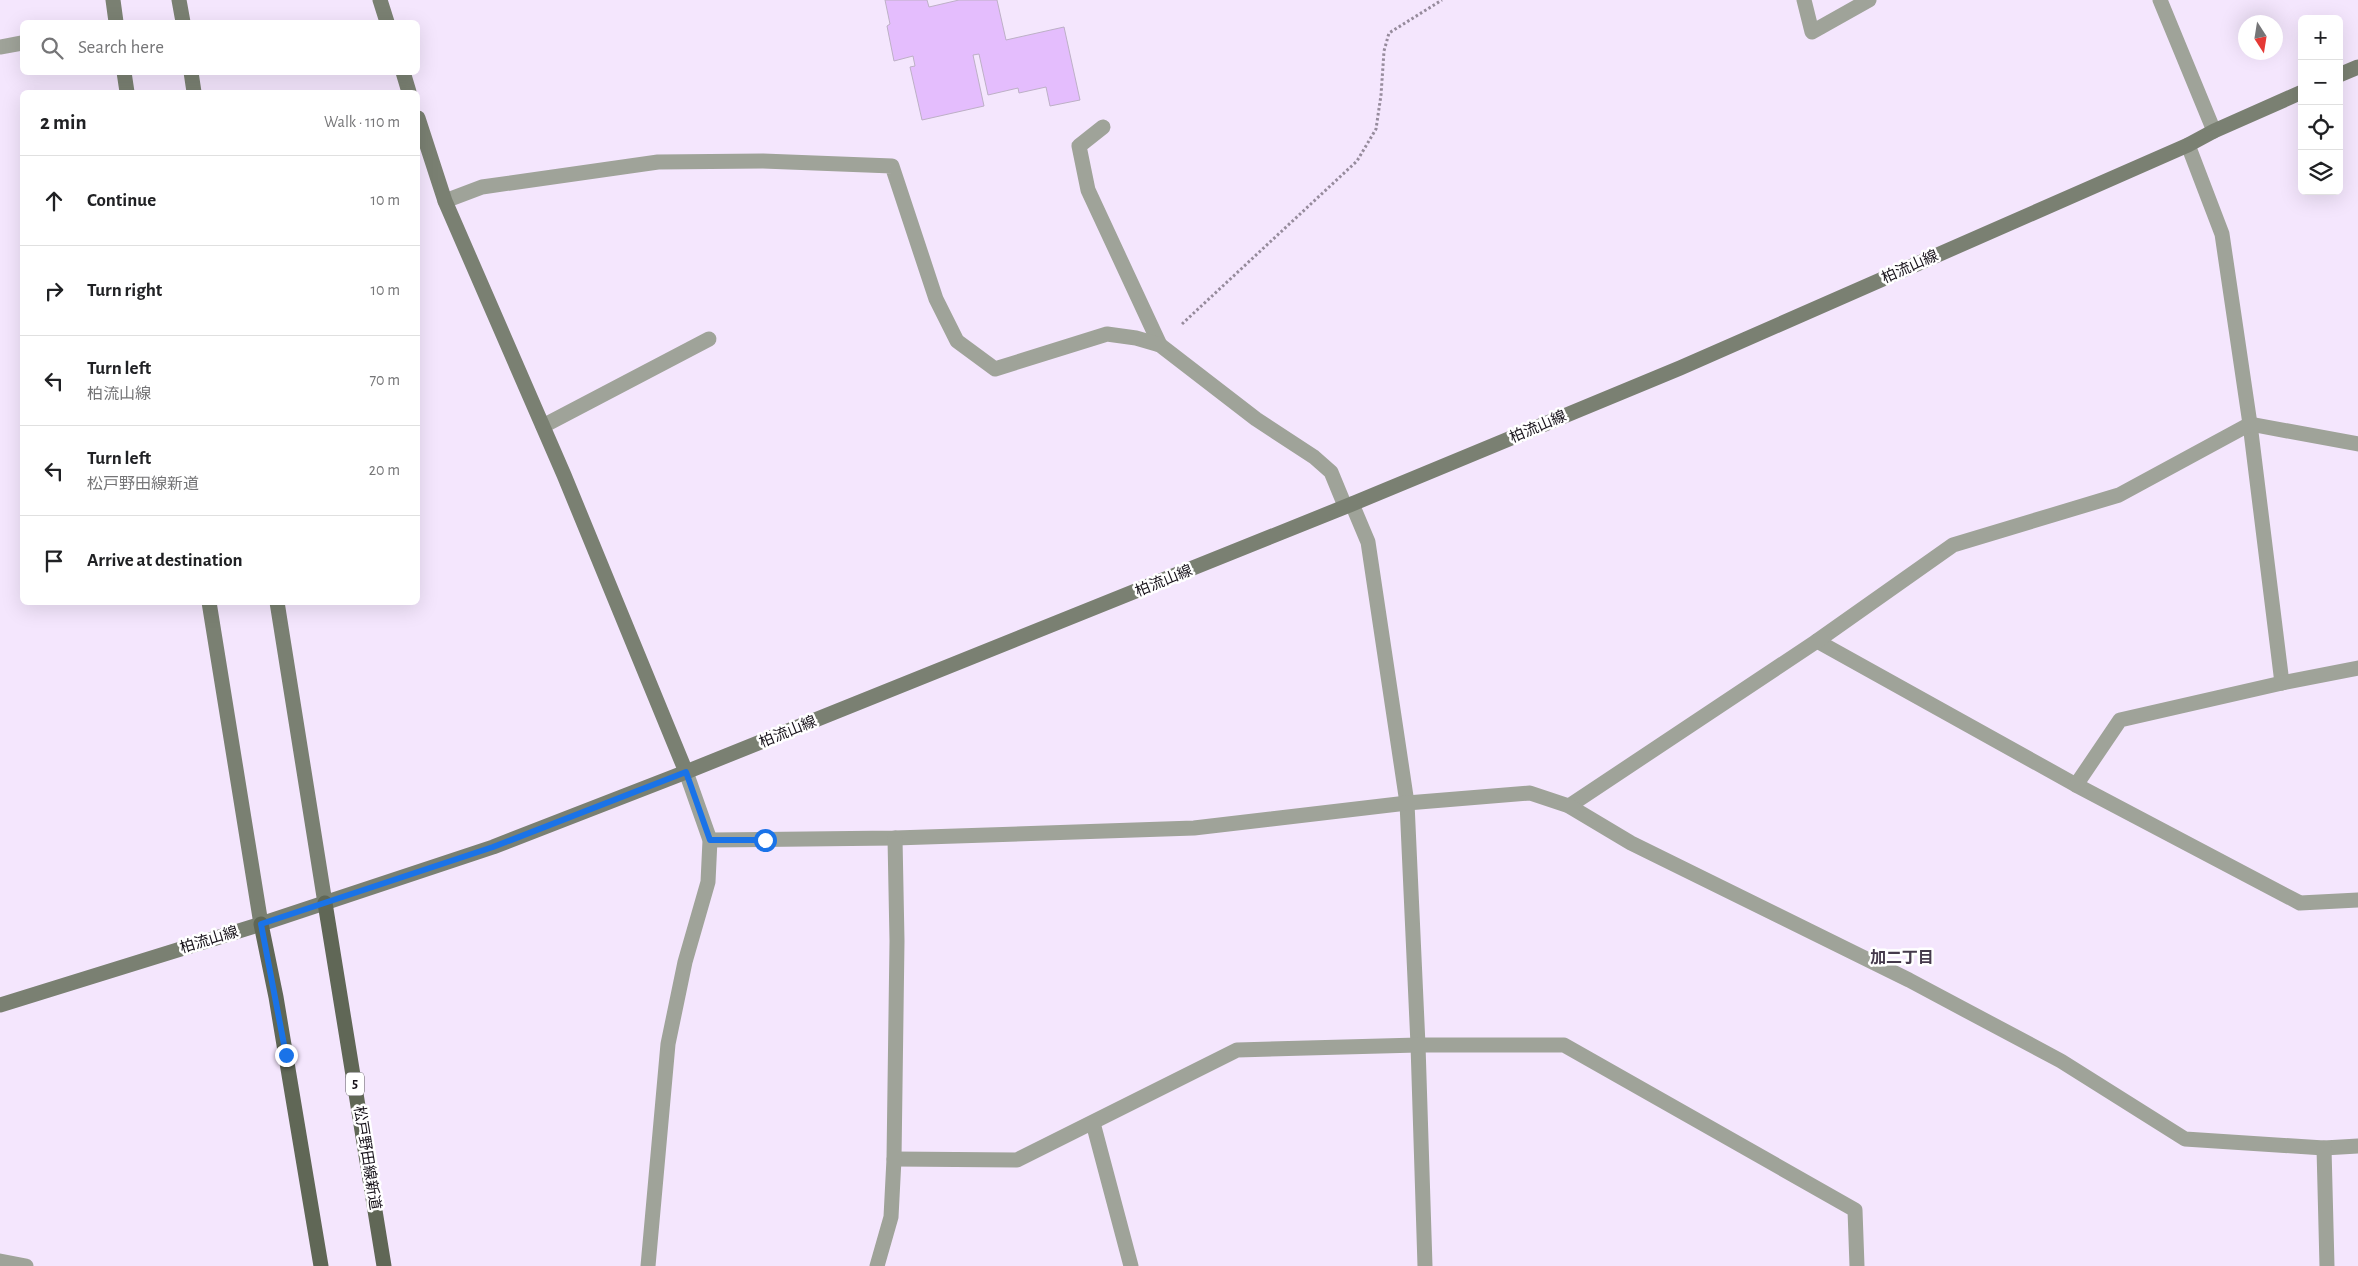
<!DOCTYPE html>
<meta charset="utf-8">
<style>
:root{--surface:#fff;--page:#f6f6f6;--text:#202124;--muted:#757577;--line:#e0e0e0}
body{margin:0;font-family:"Alegreya Sans","Noto Sans JP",sans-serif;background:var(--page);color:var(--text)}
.controls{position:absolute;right:15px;top:15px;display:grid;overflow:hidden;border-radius:8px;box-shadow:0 5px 20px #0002}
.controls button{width:45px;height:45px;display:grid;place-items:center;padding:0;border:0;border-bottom:1px solid var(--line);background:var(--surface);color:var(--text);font:25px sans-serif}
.compass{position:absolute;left:2238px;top:15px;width:45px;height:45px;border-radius:50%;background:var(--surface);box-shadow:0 5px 20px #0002;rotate:168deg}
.stop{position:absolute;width:15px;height:15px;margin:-11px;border:4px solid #1a73e8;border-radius:50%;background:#fff}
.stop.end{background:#1a73e8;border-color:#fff;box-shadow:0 1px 5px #0008}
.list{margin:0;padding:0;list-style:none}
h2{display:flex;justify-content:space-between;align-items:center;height:65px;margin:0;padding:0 20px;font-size:21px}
h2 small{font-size:16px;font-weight:400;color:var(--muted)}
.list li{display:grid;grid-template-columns:32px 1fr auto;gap:15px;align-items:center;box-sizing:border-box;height:90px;padding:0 20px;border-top:1px solid var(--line)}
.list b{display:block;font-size:19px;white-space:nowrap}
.list p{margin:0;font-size:16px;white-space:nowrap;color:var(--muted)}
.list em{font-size:16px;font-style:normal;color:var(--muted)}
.icon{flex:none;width:28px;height:28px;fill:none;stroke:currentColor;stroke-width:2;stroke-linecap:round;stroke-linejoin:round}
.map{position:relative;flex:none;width:2358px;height:1266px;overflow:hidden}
.search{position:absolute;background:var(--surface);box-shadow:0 5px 20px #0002;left:20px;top:20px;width:400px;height:55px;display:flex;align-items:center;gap:12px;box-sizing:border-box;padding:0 18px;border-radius:8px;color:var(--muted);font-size:19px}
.panel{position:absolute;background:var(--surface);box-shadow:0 5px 20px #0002;left:20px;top:90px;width:400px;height:515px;border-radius:8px}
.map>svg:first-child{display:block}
.building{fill:#e4bdfd;stroke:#bdb0c6}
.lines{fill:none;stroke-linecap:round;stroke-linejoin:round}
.path{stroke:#968b9c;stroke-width:3;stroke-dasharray:2.5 2.5;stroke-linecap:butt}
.lane{stroke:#9fa399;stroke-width:15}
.street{stroke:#9fa399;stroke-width:15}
.secondary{stroke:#7a8072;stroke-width:15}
.primary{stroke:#606756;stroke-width:15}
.route{stroke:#1a73e8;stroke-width:6}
.labels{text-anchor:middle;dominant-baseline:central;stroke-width:5;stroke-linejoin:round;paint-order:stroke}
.shield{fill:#fff;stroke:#5b585d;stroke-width:1}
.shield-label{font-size:14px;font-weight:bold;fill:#151018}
.street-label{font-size:15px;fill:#151018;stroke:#fff}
.neighbourhood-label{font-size:16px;font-weight:bold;fill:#453a4c;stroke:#fff}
</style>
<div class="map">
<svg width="2358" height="1266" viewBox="0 0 2358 1266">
<rect width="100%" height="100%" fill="#f4e6fd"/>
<path class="building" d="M885,0H927L929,7L959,0H997L1006,40L1064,27L1080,100L1050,106L1046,87L1019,93L1018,88L988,95L979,54L973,55L984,106L922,120L910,67L915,66L913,56L894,61L887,26L890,24Z"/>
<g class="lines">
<path class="path" d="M1182,324L1357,161L1376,129L1381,95L1384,51L1389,33L1442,0"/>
<path class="lane" d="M543,426L709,339"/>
<g class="street">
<path d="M1804,0L1812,32L1869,0"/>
<path d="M2160,0L2214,131"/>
<path d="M0,47L22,43"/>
<path d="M1103,127L1079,146L1088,190L1160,345"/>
<path d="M2188,145L2222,234L2250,424L2282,683"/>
<path d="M445,201L482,187L658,162L763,161L892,166L936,299L957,341L995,369L1107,334L1136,338L1160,345L1256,419L1314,457L1331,472L1345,506"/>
<path d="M1352,504L1368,542L1407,803L1418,1045L1425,1266"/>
<path d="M1817,641L2076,785L2300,903L2358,900"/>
<path d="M2076,785L2120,720L2282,683L2358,668"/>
<path d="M1569,806L1817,641L1953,545L2119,495L2250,424L2358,444"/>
<path d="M710,840L895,838L1194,828L1407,803L1530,793L1569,806L1631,843L1909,980L2061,1061L2185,1139L2324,1148L2358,1146"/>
<path d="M1093,1123L1131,1266"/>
<path d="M2324,1148L2327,1266"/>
<path d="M894,1159L1017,1160L1237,1050L1418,1045H1564L1855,1210L1857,1266"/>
<path d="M0,1261L26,1266"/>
<path d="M648,1266L668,1044L685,962L708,882L710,840L686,772"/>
<path d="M877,1266L891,1217L894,1159L897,941L895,838"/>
</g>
<g class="secondary">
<path d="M113,0L116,22"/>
<path d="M179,0L183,22"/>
<path d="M380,0L387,22"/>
<path d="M124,72L127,92"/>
<path d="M191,72L194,92"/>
<path d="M403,72L409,92"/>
<path d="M2339,75L2358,67"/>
<path d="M418,118L445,201L564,475L686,772"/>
<path d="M209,602L261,924"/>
<path d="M277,602L325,903"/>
<path d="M0,1005L261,924L493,847L686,772L1352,504L1680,368L2188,145L2214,131L2302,92"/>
</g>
<g class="primary">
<path d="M325,903L384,1266"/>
<path d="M261,924L276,997L321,1266"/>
</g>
</g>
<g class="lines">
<path class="route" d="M286,1055L261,924L493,847L686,772L710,840H765"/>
</g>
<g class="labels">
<rect class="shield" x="346" y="1072.5" width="18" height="23" rx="4"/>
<g class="shield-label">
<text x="355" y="1084">5</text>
</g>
<g class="street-label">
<text transform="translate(1910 267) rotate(-24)">柏流山線</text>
<text transform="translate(1538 427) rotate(-23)">柏流山線</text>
<text transform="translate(1164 581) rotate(-22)">柏流山線</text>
<text transform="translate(788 732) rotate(-22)">柏流山線</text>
<text transform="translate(209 940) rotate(-17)">柏流山線</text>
<text transform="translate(367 1158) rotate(81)">松戸野田線新道</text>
</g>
<g class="neighbourhood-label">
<text x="1902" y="958">加二丁目</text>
</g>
</g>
</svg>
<div class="controls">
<button>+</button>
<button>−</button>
<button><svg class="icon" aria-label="locate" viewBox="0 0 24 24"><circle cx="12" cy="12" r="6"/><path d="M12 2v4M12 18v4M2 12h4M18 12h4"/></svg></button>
<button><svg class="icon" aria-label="layers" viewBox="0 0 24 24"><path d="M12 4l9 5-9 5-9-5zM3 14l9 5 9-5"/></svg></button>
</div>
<svg class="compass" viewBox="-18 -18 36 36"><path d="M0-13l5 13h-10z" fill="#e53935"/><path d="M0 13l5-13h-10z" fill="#757577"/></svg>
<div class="stop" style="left:765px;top:840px"></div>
<div class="stop end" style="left:286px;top:1055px"></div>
<div class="search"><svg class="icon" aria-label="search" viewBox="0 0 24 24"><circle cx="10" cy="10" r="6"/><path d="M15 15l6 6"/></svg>Search here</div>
<section class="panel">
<h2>2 min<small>Walk · 110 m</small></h2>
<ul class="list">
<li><svg class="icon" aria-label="ahead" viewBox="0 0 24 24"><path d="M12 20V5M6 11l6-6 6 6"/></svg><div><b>Continue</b></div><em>10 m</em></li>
<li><svg class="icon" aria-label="right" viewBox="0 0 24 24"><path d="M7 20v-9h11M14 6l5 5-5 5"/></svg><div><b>Turn right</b></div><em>10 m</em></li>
<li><svg class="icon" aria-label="left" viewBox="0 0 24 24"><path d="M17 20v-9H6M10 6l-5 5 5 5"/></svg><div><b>Turn left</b><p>柏流山線</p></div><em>70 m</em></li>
<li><svg class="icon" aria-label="left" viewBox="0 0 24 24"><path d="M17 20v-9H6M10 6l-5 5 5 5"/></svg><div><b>Turn left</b><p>松戸野田線新道</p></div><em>20 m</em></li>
<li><svg class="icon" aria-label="arrive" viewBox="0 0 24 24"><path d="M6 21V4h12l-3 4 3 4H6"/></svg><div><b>Arrive at destination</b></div></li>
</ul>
</section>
</div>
